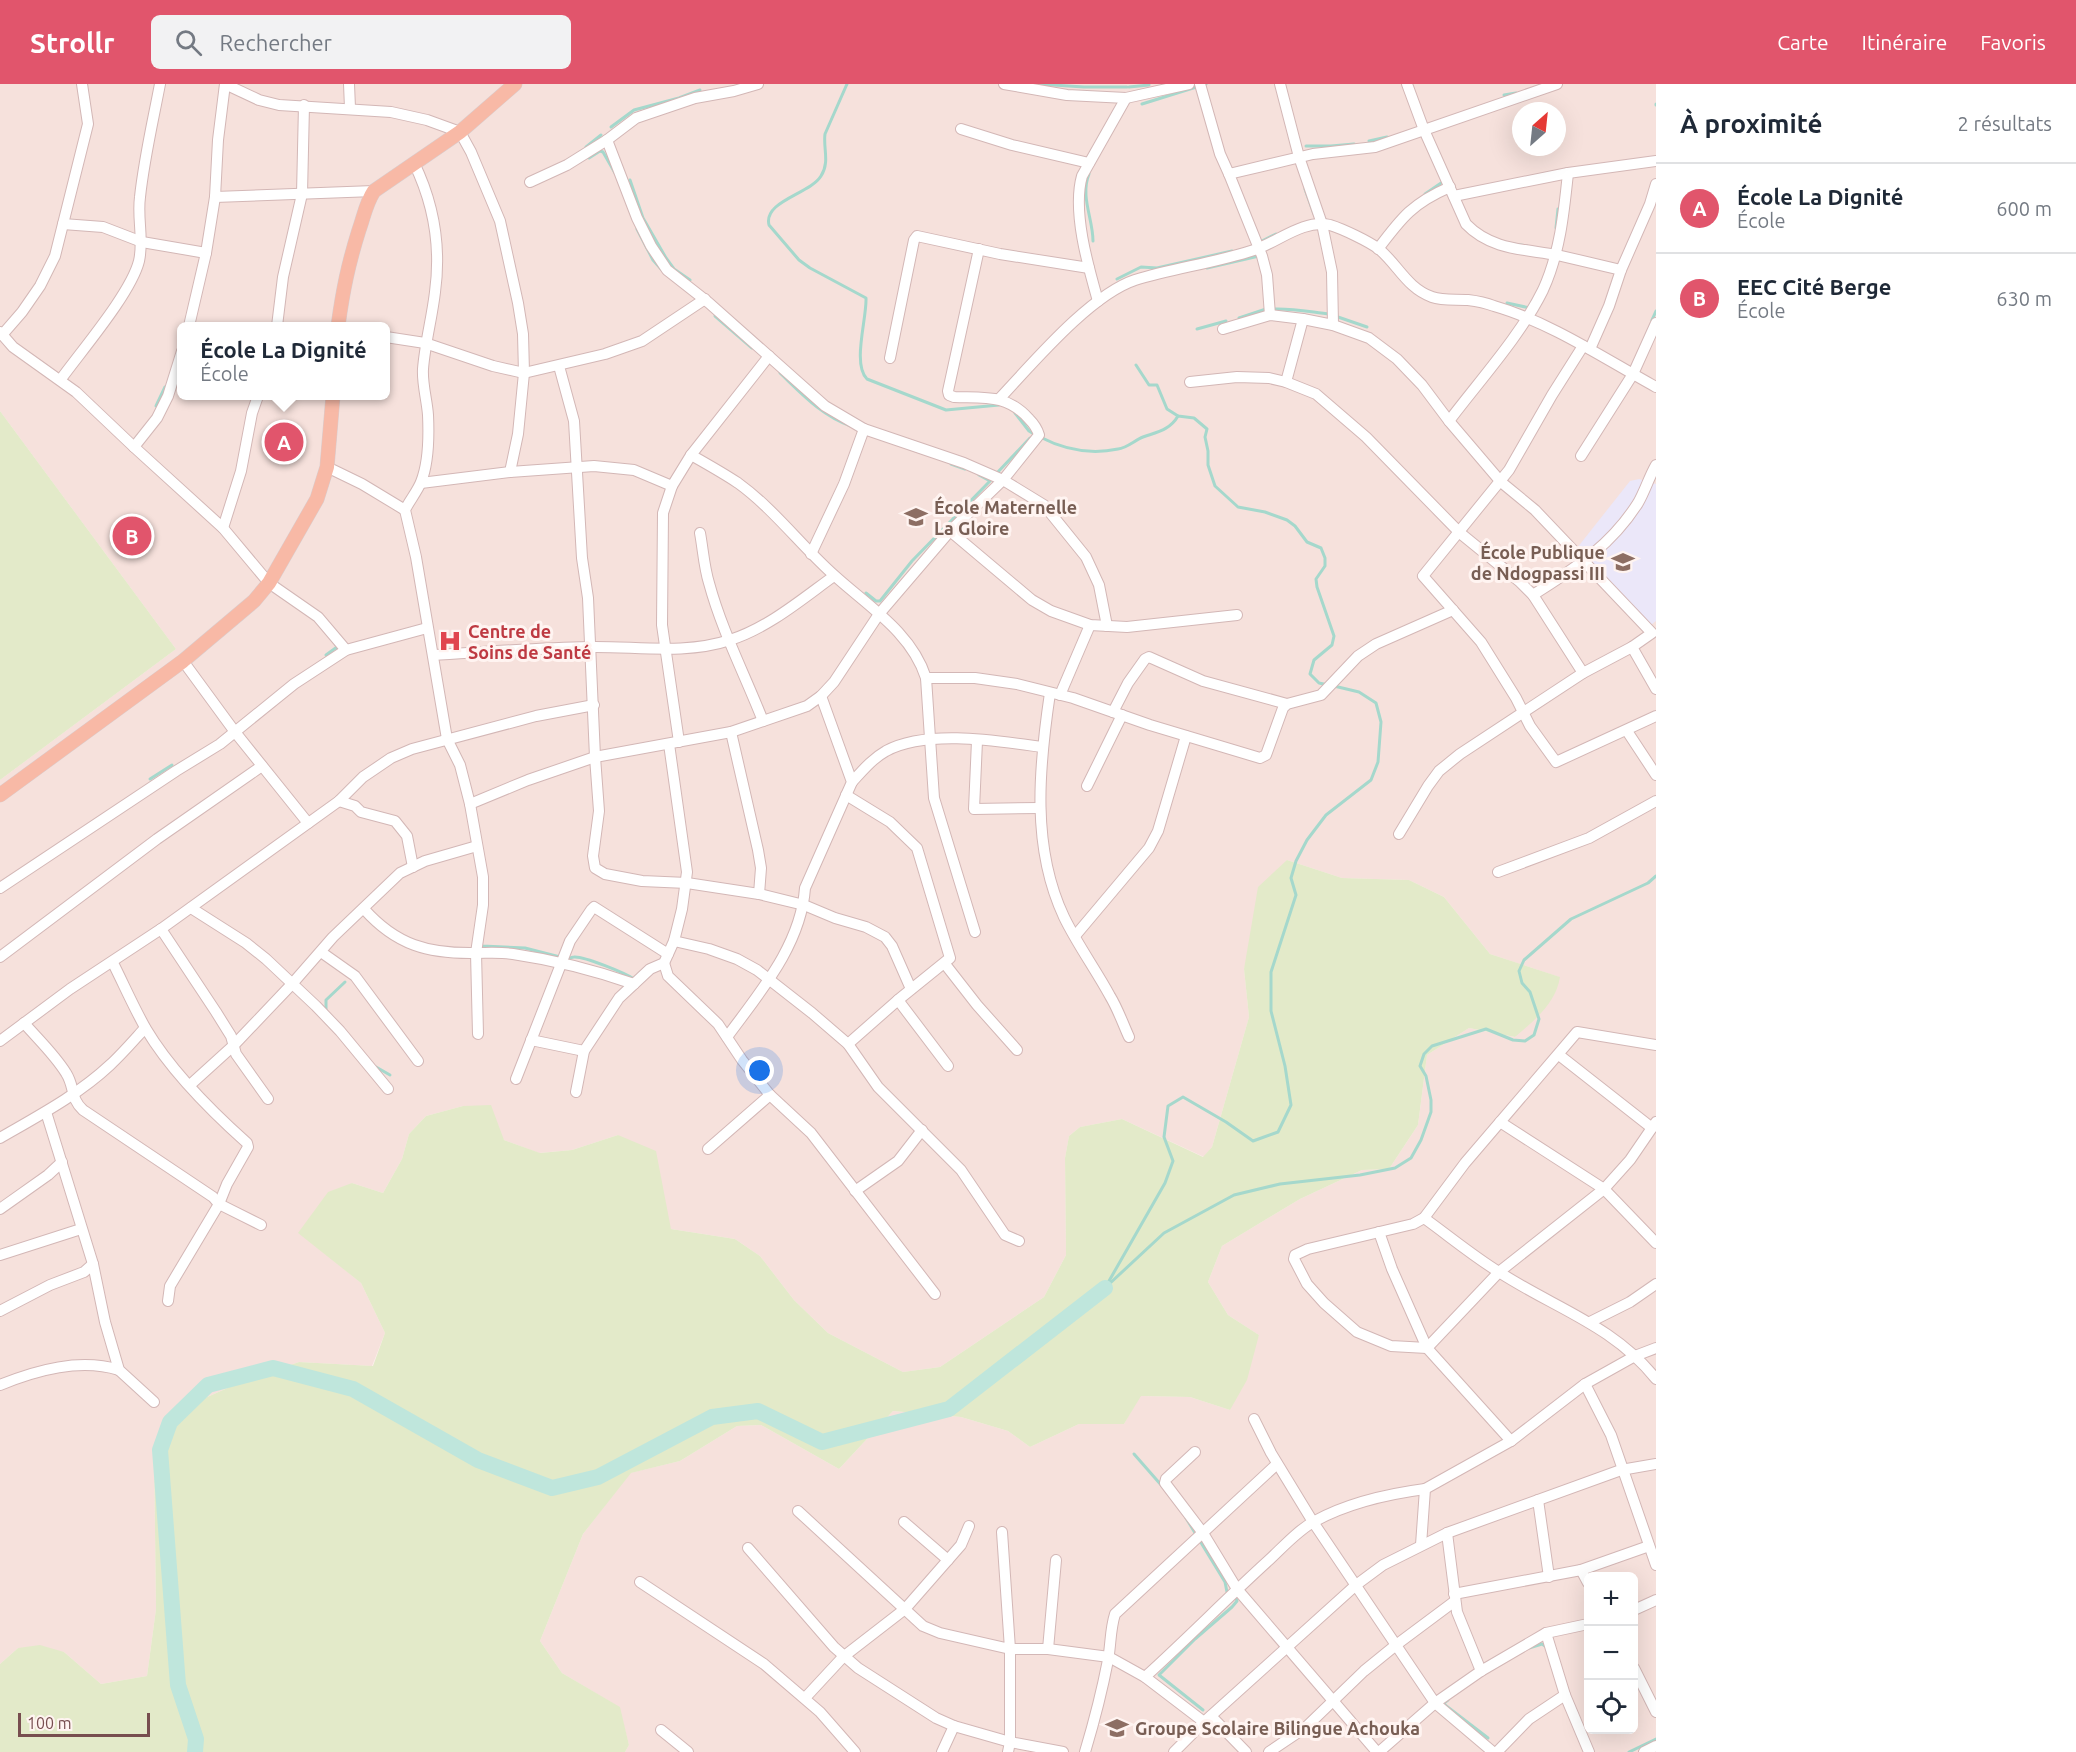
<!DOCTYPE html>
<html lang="fr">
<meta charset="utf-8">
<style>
:root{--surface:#fff;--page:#f2f2f3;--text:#1f2937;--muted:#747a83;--line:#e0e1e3;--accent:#e1556c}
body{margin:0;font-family:Ubuntu,sans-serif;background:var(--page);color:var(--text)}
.controls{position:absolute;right:18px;bottom:18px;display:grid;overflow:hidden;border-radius:9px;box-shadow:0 6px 24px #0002}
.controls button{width:54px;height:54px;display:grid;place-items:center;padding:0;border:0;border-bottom:2px solid var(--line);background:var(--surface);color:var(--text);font:30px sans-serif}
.compass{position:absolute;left:1512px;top:18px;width:54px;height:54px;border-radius:50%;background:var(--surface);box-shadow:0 6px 24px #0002;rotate:27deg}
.scale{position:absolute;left:18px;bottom:15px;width:132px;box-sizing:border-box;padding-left:6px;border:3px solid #774e4f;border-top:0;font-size:16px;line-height:21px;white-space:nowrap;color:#774e4f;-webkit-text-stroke:4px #fff4f1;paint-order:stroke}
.you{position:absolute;left:760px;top:987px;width:21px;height:21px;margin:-15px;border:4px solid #fff;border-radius:50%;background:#1a73e8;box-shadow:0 0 0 9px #1a73e833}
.badge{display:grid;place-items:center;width:39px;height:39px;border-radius:50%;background:var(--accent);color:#fff;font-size:20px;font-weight:700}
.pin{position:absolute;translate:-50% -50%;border:3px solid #fff;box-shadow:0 2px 6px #0006}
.popup{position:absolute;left:177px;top:238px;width:213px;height:78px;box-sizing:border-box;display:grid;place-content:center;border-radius:9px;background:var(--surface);filter:drop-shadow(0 2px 4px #0005);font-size:20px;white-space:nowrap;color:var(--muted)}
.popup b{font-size:22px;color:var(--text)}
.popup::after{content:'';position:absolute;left:50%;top:100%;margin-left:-12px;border:12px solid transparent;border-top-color:var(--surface)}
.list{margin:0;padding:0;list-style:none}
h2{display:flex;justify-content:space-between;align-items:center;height:78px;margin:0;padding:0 24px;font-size:26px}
h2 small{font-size:20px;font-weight:400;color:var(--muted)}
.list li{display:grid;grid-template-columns:39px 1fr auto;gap:18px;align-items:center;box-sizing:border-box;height:90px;padding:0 24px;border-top:2px solid var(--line)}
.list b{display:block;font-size:22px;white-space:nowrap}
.list p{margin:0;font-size:20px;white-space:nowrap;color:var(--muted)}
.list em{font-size:20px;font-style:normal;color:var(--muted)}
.icon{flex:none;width:33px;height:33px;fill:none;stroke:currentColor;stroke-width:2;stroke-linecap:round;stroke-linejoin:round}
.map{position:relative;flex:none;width:1656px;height:1668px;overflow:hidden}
header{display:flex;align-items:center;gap:36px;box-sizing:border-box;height:84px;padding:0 30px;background:var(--accent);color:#fff}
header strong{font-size:28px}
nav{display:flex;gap:33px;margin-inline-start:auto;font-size:21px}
.search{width:420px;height:54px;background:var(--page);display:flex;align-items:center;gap:15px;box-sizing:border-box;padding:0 21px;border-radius:9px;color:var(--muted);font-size:22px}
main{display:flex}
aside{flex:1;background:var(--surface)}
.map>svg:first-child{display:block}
.residential{fill:#f6e1dc;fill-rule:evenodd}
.education{fill:#ebe7f9}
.green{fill:#e3eac9}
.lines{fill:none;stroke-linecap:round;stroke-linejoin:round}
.stream{stroke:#a5d8cc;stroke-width:3}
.river{stroke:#bfe6dc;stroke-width:16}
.minor-casing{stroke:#d3b7b6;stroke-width:12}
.major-casing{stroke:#d9cdce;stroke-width:15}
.minor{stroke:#fff;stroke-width:10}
.major{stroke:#f8b9a6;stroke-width:14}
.labels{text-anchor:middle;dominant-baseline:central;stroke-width:6;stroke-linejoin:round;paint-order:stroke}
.education-label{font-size:18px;font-weight:bold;fill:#785e54;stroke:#fff4f1;text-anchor:start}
.health-label{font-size:18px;font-weight:bold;fill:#be3a42;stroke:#fff4f1;text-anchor:start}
</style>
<header>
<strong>Strollr</strong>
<div class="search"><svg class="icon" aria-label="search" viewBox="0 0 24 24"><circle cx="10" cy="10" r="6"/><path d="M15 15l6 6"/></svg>Rechercher</div>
<nav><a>Carte</a><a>Itinéraire</a><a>Favoris</a></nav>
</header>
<main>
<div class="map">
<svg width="1656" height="1668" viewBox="0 0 1656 1668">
<rect width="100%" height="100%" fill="#fcefeb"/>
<path class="residential" d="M0,0H1656V1668H625L629,1661L619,1623L562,1589L540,1557L583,1450L630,1389L680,1377L737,1342L761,1341L839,1385L893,1327L961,1333L1008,1347L1030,1363L1079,1340H1124L1140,1312L1190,1313L1230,1326L1259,1251L1228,1231L1208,1198L1222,1162L1300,1115L1362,1086L1389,1085L1418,1041L1427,971L1469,944L1515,953L1559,893L1490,870L1444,813L1409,796L1342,794L1287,776L1244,885L1249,933L1212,1063L1204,1073L1122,1035L1080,1043L1069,1052L1065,1074L1066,1171L1044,1213L940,1283L903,1288L828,1249L794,1216L760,1172L735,1155L671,1145L618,1051L572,1066L539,1069L504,1056L463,1022L426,1032L409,1050L402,1075L383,1109L352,1099L299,1148L361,1199L385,1249L372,1282L299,1278L243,1297L185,1323L154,1367L156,1525L147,1592L101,1600L64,1568L18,1564L0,1580V696L176,565L0,327ZM1521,27H1557V63H1521ZM182,242H386V312H182ZM1588,1492H1634V1646H1588Z"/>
<path class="education" d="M1639,395L1656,400V537L1651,541L1577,464L1630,397Z"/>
<g class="green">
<path d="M0,327L176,565L0,696Z"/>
<path d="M1287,776L1342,794L1409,796L1444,813L1490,870L1560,893C1556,919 1535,936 1515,953L1469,944L1427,971L1418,1041L1389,1085L1362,1086L1300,1115L1222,1162L1208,1198L1228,1231L1259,1251L1247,1296L1230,1326L1190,1313L1141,1312L1124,1340H1079L1030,1363L1008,1347L961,1333L893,1327L839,1385L761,1341L737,1342L680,1377L631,1389L583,1450L540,1557L562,1589L620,1623L629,1661L625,1668H0V1580L18,1564L40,1561L64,1568L101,1600L147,1592L156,1525L154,1367L185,1323L243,1297L299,1278L373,1282L385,1249L361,1199L298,1149L328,1108L352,1099L383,1109L402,1075L409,1050L426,1032L463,1022L491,1021L504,1056L540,1069L572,1066L618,1051L656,1067L671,1145L735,1155L760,1172L794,1216L828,1249L903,1288L940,1283L1044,1213L1066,1171L1065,1074L1069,1052L1080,1043L1122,1035L1203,1073L1212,1063L1249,933L1244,885L1258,803Z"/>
</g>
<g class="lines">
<g class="stream">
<path d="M847,0L825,50C823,64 830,78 821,92C810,110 763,117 769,141L799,176L810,184L866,214C867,234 852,280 867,295L946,326L999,321"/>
<path d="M1038,0L1084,3H1127"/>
<path d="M1129,3L1149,1"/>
<path d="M1504,11L1516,9"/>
<path d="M1142,20L1206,0"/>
<path d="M1656,20V21"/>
<path d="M611,43L634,26L679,14L700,6"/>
<path d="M1369,57L1387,53"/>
<path d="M1306,62H1331L1354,60"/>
<path d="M586,63L601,51"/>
<path d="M589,74L600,67L603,68L615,89"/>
<path d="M1089,90C1080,112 1093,135 1093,157"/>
<path d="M630,96L643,134L666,174L674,185L690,196L688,198"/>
<path d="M1305,105L1314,130"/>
<path d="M1425,110L1444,97"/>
<path d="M1556,144L1558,125"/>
<path d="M637,145L653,176L661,185"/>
<path d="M1260,158L1276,150"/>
<path d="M1513,160L1527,162"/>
<path d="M1207,184L1259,172"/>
<path d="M1117,195L1141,183L1157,184L1232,167"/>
<path d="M1507,219L1530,224"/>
<path d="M1273,225C1292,224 1311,228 1330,230V229"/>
<path d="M715,232L752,264"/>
<path d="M1338,233L1367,243"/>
<path d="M1239,234L1266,225"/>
<path d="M1652,236L1656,227"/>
<path d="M1197,245L1226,237"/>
<path d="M1136,281L1149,301H1157L1167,325L1178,332L1194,334L1207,345L1205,353L1208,367V381L1215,402L1238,423L1265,428L1287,436L1295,442L1307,458L1321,464L1325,474V482L1316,495L1317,503L1334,552L1332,561L1314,576L1310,590L1319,599L1328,601"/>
<path d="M780,289C802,310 822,332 851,342"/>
<path d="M156,322L165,303"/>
<path d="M1015,329L1029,347L1034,350"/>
<path d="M1040,353C1065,366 1090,371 1118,365C1127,364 1135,356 1143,353C1157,348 1170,346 1178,332"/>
<path d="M951,380L965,385"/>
<path d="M996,390L1030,354"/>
<path d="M866,509L876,517H880L912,477L989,398L990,397L979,391"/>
<path d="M326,571L337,563L336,561"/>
<path d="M150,695L172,681"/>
<path d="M481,859L482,862L525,864L560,873"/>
<path d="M565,876C568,875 571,873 574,873C584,872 625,889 634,895"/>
<path d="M326,926V916L345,898"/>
<path d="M376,983L390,991"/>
<path d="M1107,1202L1164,1149L1234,1111L1280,1100L1360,1091L1395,1084L1411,1074L1421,1056L1431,1028V1016L1426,992L1420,982L1424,970L1432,962L1486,945L1513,956L1525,957L1534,951L1539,935L1530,908L1522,899L1519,887L1524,876L1571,835L1648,799L1656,792"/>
<path d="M1105,1204L1165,1099L1173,1077L1164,1053L1168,1022L1183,1013L1226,1038L1253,1057L1278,1048L1291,1021L1285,982L1271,927V888L1296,811L1291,794L1296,777L1307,756L1326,731L1371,696L1378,678L1381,638L1376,619L1359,608L1334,602"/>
<path d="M1134,1370L1162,1402"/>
<path d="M1186,1434L1225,1498L1227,1508"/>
<path d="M1529,1564L1542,1560L1545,1562"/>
<path d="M1448,1616L1444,1619L1445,1621L1488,1654"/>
<path d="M1203,1626L1159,1591L1195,1555L1232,1523L1237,1517L1235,1512"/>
<path d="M1629,1668L1656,1655"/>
</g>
<path class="river" d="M195,1668L196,1655L178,1601L160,1366L170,1338L208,1301L273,1284L353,1305L478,1376L552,1404L598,1393L712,1333L758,1327L822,1358L949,1325L1105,1204"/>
<g class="minor-casing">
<g id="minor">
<path d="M225,0L259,16L279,21L391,28L427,36L460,48L471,68L500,137L518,219L523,250L524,289L518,350L510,388"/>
<path d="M349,0L350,24"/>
<path d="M1004,0L1067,11L1126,14L1189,0"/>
<path d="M1200,0L1220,70L1229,90L1313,70L1375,63L1557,0"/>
<path d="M1280,0L1299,73L1322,140L1332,188L1333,241"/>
<path d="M1407,0L1424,46L1466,140C1491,166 1524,165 1557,171C1579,176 1600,181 1621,186"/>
<path d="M961,45L1012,61L1089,79"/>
<path d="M607,56L637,134L651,162L667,186L709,219L825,322L864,345L964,379L1003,396L1044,421L1086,473L1099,501L1107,542"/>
<path d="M414,79C434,120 441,164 435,208C432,234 425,259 423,285C422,300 427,316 428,331C429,352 429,378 421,398C417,408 409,417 405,426L416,473L447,655L460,681L470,720L483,793V821L476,869L478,950"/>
<path d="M1229,90L1262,172L1267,191L1270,231"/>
<path d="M530,98L567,81L607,56L636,34L695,14L734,7L758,0"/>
<path d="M1454,112L1568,89L1656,77"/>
<path d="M215,113L374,107"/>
<path d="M63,140L103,143L142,158L206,169"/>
<path d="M1378,165C1402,133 1413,119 1450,103"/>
<path d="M1098,217C1088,182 1072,127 1082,92L1126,14"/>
<path d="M189,242L206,169L215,113L218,56L225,0"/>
<path d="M277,242L283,193L302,110L304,21"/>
<path d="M1223,245L1270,231L1303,235L1333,241L1369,254L1397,275L1422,301L1449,337L1501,398L1535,426L1652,549L1632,563L1583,589L1460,670L1439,687L1428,702L1399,750"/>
<path d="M0,248L13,263L76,308L134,363L223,444L269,499L318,533L346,566"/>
<path d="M2,251L22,228L40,202L55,172L88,40L82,0"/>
<path d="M386,253L425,259L493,282L524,289L605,270L642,257L705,215"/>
<path d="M1583,262L1552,311L1509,386L1423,492L1481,558L1516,614L1530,642L1556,678L1656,632"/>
<path d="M1590,265L1609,222L1621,186L1650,120L1656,100"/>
<path d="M890,274L914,156L917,152L1000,170L1089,184"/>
<path d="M559,282L574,337L582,474L588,514L595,673L599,727L593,772L595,784L605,790L642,797L687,799L759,810L804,821L835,834L866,843L885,853L892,862L911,905"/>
<path d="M61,295C82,266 131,209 139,177C144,155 137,135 140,113C144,75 153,37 160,0"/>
<path d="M1190,298L1237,293L1269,294L1286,298L1316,310L1366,353L1460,449L1519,497L1533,511L1583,589"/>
<path d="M1286,298L1303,235"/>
<path d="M1000,314C1033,279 1090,211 1135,196C1174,184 1215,179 1254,166C1278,158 1303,135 1330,141C1343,145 1368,157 1379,165C1398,181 1407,204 1432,213C1443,217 1456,215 1468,216C1476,217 1486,219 1494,222C1550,238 1605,275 1656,303"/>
<path d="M1449,337C1480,296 1521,251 1543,206C1560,169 1564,128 1568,89"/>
<path d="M134,363L157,334L168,312L182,267"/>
<path d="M691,371C707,380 723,389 738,399C774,425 802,463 835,492C868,522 912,549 926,594L934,714L975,848"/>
<path d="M1581,372L1633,290L1656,239"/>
<path d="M327,383L362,400L405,426"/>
<path d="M421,399L510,388L594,382L634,386L672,402"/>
<path d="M223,444L241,387L252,329L258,312"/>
<path d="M950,447L1032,516L1051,527L1090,541L1127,543L1237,531"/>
<path d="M700,449C703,465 704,483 709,499C722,547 745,591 763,637"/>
<path d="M811,470L844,400L864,345"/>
<path d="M1533,511C1575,484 1610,463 1638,419C1645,407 1649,393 1656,381"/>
<path d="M1632,563L1656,605"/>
<path d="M433,571C485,568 537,564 589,563C635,562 685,571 730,556C768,544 802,515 834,492"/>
<path d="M183,577L235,648L308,739"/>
<path d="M926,594H975L1017,600L1073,614L1150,641L1260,674L1266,671L1283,624L1287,620L1321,611L1358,572L1376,560L1453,526"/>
<path d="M1050,609C1039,683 1031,763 1064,833C1077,860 1096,886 1110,912C1118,925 1123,940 1129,953"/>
<path d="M1060,611L1090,541"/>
<path d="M1113,628L1128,599L1145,575L1149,573L1203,597L1287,620"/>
<path d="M1627,647L1656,691"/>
<path d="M731,648L758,766L761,784L759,810"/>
<path d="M977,657L974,725L1040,724"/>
<path d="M679,658L662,541L663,429L672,402L691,371L769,272"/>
<path d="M852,698C863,686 872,675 886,667C927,645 998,657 1042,663"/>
<path d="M1087,702L1122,631"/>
<path d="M846,711L890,738L917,764L950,874L898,916L848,960"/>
<path d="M339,717L355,722L361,728L395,737L407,752L413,783"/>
<path d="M470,720L528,696L595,673L731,648L807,622L821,612L834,598L879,530L950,447L1003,396L1039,351C1037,344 1034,340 1029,335C1007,310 985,314 954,313L949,311L948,307L979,165"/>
<path d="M1498,788L1589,754L1656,717"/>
<path d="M0,804L176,687L220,660L294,600L346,566L427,544"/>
<path d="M191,824L246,859L266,875L316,922L340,947L388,1005"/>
<path d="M364,825C396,861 428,870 476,869C488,869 500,868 513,870C554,876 594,886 634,900"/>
<path d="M161,845L216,928L231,952L236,970L268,1015"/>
<path d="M1075,852L1149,764L1158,747L1186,652"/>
<path d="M674,857L709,865L737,875L757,886L812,929L848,960L878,1003L961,1086L1005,1151L1019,1157"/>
<path d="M321,868L355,892L418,977"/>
<path d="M0,873L157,755L262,682"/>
<path d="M113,879C124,901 134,924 146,945C171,987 210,1026 247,1059L248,1063L227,1100L219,1120L170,1202L168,1217"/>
<path d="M664,879L668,892L718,940L742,976L770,1011L811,1049L935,1210"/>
<path d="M945,880L977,921L1017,966"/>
<path d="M898,916L948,982"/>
<path d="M24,939C38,955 55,971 66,989C75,1003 70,1014 83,1026L213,1113L219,1120L261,1141"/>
<path d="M727,953C760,908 801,861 805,804L852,698L821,612"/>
<path d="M531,956L584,967"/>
<path d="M0,957L70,905L161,845L339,717L363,693L391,674L412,665L536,632L594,621"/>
<path d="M1656,961L1577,948L1465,1079L1424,1134L1413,1140L1308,1165L1295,1171L1294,1175L1307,1200L1324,1219L1357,1248L1391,1262L1427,1264L1499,1188L1604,1105L1630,1076L1656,1038"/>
<path d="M1559,971L1652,1044"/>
<path d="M516,995L570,857L591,826L594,823L668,870"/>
<path d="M190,1001L233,962L292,900L333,853L400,789L425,777L477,762"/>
<path d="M576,1008L584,967L619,914L650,885L664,879L674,857L682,825L687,788L669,660"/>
<path d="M46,1028L93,1180L105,1238L119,1286L154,1318"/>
<path d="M1500,1038L1604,1105L1656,1159"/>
<path d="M0,1054C38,1032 78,1011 110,981C122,970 134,956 145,944"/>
<path d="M708,1065L770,1011"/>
<path d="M855,1107L898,1077L922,1046"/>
<path d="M0,1125L48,1091L62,1078"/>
<path d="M1424,1134C1449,1152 1473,1172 1499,1188C1554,1224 1613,1241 1656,1295"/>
<path d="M1379,1148L1392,1185L1427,1264L1511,1357"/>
<path d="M0,1171L81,1145"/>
<path d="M0,1227L50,1201L84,1188L93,1180"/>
<path d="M1590,1238L1630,1218L1656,1200"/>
<path d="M1585,1300L1611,1351L1656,1481"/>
<path d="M0,1301C37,1286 80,1274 119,1286"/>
<path d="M1254,1335L1271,1369L1313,1438L1435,1619L1493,1668"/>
<path d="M1195,1368L1166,1395L1165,1399L1203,1449L1237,1505L1377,1668"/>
<path d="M1538,1416L1549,1493"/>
<path d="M798,1427L923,1542L940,1549L1010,1565L1002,1448"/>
<path d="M904,1438L948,1476"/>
<path d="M1447,1449L1457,1528L1481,1587"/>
<path d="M1421,1461L1425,1405L1511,1357L1585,1300L1635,1272L1656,1264"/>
<path d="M748,1464L834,1563L858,1584L936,1634L954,1642L1010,1658L1063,1668"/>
<path d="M1581,1486L1588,1499"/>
<path d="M640,1498L764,1580L820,1628L855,1668"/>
<path d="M1454,1510L1581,1486L1649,1462"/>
<path d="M1634,1526L1656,1516"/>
<path d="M1546,1549L1565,1611L1589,1668"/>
<path d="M1048,1565L1056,1476"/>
<path d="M1634,1584L1656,1628"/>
<path d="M1145,1593C1187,1555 1227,1514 1269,1476C1283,1463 1298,1446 1315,1437C1348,1419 1387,1410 1425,1405"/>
<path d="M805,1614L843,1573L905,1525L961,1461L969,1442"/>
<path d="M1211,1632L1246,1668"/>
<path d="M661,1646L688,1668"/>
<path d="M942,1668L954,1642"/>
<path d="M1008,1668L1010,1658V1565H1048L1109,1573L1145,1593L1204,1638"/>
<path d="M1085,1668C1094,1638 1102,1607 1108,1576C1111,1560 1110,1546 1115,1530L1277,1380"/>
<path d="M1174,1668L1204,1638L1356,1501L1383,1481L1447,1449L1621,1386L1656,1380"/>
<path d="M1269,1668L1306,1643L1364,1587L1396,1561L1455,1517"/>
<path d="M1379,1668L1435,1619L1481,1587L1546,1549L1588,1540"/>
<path d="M1497,1668L1529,1635L1565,1611"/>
<path d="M1644,1668L1656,1662"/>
</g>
</g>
<g class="major-casing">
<g id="major">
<path d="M338,242C343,206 348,181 359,146C364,132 366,119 374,107L460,48L515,0"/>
<path d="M0,711L183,577L254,517L269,499L317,415L327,383L333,312"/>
</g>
</g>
<use href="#minor" class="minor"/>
<use href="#major" class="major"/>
</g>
<defs>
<g id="school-bare" transform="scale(1.8)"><path d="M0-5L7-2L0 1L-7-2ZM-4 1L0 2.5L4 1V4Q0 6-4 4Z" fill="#8d6e63" stroke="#fff4f1" stroke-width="2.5" paint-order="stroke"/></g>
<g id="hospital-bare" transform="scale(1.8)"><path d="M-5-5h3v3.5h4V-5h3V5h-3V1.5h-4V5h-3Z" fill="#e0444e" stroke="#fff4f1" stroke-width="2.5" paint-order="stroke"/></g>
</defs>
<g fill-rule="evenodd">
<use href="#school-bare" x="916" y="433"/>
<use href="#school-bare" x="1623" y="478"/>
<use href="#hospital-bare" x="450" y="557"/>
<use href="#school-bare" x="1117" y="1644"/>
</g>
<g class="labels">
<g class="education-label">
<text x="934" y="423">École Maternelle<tspan x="934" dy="21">La Gloire</tspan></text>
<text x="1605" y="468" text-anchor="end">École Publique<tspan x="1605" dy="21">de Ndogpassi III</tspan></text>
<text x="1135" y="1644">Groupe Scolaire Bilingue Achouka</text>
</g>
<g class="health-label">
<text x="468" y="547">Centre de<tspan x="468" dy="21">Soins de Santé</tspan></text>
</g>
</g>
</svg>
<div class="controls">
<button>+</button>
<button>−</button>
<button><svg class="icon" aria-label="locate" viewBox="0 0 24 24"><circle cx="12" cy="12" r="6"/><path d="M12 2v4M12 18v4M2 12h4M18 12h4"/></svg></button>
</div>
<svg class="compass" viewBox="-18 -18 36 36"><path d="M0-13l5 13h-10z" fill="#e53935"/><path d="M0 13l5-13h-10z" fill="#747a83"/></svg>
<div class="scale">100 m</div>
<div class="you"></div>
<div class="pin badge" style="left:284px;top:358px">A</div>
<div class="popup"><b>École La Dignité</b>École</div>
<div class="pin badge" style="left:132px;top:452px">B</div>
</div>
<aside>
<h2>À proximité<small>2 résultats</small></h2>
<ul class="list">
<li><span class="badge">A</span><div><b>École La Dignité</b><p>École</p></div><em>600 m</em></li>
<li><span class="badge">B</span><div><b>EEC Cité Berge</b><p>École</p></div><em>630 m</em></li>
</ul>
</aside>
</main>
